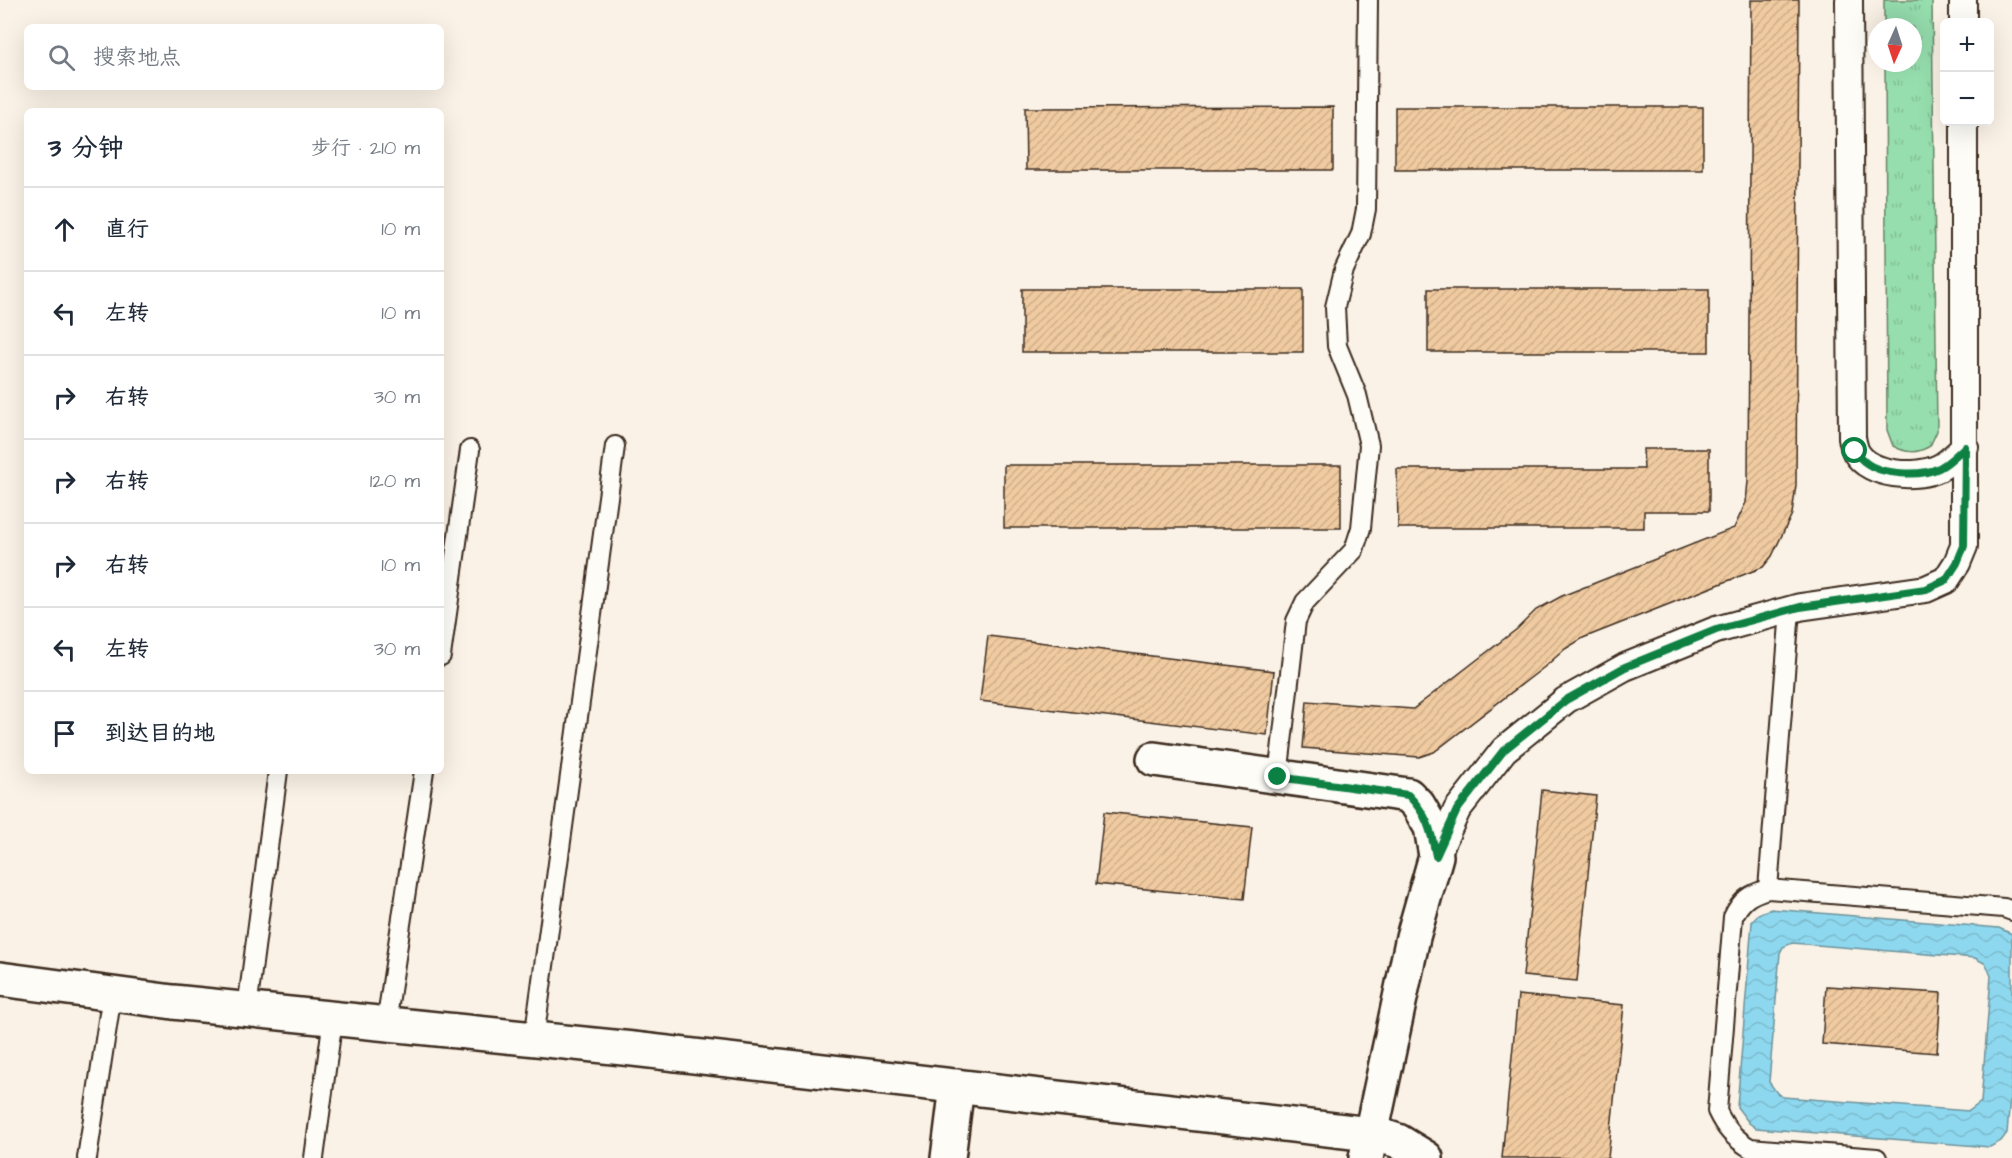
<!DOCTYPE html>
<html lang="zh">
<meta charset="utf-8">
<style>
:root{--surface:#fff;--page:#f6f6f7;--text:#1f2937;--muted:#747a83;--line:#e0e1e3}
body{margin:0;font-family:"Architects Daughter","LXGW WenKai TC",sans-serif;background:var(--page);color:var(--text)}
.controls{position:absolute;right:18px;top:18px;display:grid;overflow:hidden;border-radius:9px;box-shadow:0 6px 24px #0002}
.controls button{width:54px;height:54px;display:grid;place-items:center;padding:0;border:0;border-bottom:2px solid var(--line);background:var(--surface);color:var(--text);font:30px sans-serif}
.compass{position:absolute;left:1868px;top:18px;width:54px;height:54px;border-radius:50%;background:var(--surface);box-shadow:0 6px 24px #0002;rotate:183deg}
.stop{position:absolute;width:18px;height:18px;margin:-14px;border:4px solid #0b8043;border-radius:50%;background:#fff}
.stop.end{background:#0b8043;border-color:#fff;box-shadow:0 2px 6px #0008}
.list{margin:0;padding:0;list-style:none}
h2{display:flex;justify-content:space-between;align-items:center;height:78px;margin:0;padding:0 24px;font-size:26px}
h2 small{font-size:20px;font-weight:400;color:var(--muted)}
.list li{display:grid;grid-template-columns:39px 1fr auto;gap:18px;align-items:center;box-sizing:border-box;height:84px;padding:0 24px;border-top:2px solid var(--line)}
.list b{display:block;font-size:22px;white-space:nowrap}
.list em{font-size:20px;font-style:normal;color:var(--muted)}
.icon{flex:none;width:33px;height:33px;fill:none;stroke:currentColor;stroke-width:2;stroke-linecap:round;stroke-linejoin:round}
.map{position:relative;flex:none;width:2012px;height:1158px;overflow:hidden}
.search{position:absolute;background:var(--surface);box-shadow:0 6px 24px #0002;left:24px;top:24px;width:420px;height:66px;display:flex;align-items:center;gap:15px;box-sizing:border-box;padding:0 21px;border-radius:9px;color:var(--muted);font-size:22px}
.panel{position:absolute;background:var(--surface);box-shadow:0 6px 24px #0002;left:24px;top:108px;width:420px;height:666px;border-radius:9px}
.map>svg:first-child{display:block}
.grass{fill:url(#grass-tufts);stroke:#688466;stroke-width:1.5}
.water{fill:url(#water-waves);stroke:#6d929b;stroke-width:1.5;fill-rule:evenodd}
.building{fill:url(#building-hatch);stroke:#3b2a1e;stroke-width:1.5}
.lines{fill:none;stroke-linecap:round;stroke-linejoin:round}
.service-casing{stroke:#3b2a1e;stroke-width:22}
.pedestrian-casing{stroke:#3b2a1e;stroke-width:30}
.minor-casing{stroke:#3b2a1e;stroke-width:38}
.service{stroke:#fdfcf7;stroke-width:18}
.pedestrian{stroke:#fdfcf7;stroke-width:26}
.minor{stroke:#fdfcf7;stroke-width:33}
.route{stroke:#0b8043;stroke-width:8}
</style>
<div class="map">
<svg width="2012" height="1158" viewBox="0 0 2012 1158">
<defs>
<pattern id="grass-tufts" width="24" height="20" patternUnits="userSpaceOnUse" patternTransform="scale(1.5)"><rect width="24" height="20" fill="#96deae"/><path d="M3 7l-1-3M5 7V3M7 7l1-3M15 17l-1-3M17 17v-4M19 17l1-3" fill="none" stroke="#82bf95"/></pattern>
<pattern id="water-waves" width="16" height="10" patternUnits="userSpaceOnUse" patternTransform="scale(1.5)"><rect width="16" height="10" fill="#8ed8ef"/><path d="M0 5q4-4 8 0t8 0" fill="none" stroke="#7bbacc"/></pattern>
<pattern id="building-hatch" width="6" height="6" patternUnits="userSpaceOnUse" patternTransform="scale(1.5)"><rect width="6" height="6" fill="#f0caa0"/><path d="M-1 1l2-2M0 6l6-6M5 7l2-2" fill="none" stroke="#cfae89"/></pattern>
</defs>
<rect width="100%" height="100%" fill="#faf2e6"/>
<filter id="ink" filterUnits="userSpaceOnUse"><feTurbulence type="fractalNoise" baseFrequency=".0167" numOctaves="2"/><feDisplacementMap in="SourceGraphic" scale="12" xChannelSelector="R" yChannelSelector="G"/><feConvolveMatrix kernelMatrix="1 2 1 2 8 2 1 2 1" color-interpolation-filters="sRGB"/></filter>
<g filter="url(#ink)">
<path class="grass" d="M1884,0H1932L1937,431L1930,446C1917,454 1906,453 1893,446L1887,430L1885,63H1913V27H1884Z"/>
<path class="water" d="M1770,909L1999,928L2012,934V1077L2007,1133L2001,1141L1990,1147L1756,1128L1749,1123L1737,1107L1752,922L1758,914ZM1792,943L1975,958L1986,964L1991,976L1981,1102L1969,1111L1783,1097L1777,1093L1769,1082L1780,953L1783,947Z"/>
<g class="building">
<path d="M1751,0H1799L1796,485L1792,514L1772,556L1763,567L1583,638L1565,649L1547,665L1434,752L1419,757L1303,748L1307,701L1413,709L1517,629L1536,610L1562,596L1734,528L1746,502L1748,481Z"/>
<path d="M1333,107V170H1026L1025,108Z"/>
<rect x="1395" y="107" width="308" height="63"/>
<rect x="1022" y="289" width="281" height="63"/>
<rect x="1428" y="289" width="281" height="63"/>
<path d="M1643,449H1709V511H1644V528H1398L1397,469H1644Z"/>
<rect x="1004" y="465" width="337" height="63"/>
<path d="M988,636L1274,671L1267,735L980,701Z"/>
<path d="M1542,790L1596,796L1577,981L1523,976Z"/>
<path d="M1104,812L1252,827L1244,899L1096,884Z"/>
<path d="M1826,986L1941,993L1937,1053L1822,1044Z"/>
<path d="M1518,995L1624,1005L1608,1158H1502Z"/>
</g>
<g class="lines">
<g class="service-casing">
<g id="service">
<path d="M441,656L470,450"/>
<path d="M1278,777L1296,621L1305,602L1354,550L1361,528L1369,445L1357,395L1337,346L1335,307L1344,270L1361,234L1366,209L1368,0"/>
<path d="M1768,889L1790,610"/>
<path d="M247,1009L278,771"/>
<path d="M386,1024L424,771"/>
<path d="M534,1039L615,446"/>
<path d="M87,1158L112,994"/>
<path d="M314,1158L333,1018"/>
<path d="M1877,1158L1750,1148C1734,1138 1725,1128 1717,1111L1733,917C1741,900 1750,894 1768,889L2004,908L2012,911"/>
</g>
</g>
<g class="pedestrian-casing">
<g id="pedestrian">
<path d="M1849,0L1852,438C1853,442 1854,448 1856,452C1869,476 1917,479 1939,468C1949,463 1957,454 1965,447"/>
<path d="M1963,0V22"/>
<path d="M1436,856L1457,810L1504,750L1566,700L1625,667L1716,630L1800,607L1926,589L1946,580L1957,563L1964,546V122"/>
</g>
</g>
<g class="minor-casing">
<g id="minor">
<path d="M1154,759L1408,795L1418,805L1431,827L1436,856L1413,937L1366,1158"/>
<path d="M0,979L173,1002L633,1049L1379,1135L1398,1141L1426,1158"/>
<path d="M948,1158L957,1086"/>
</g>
</g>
<use href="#service" class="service"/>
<use href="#pedestrian" class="pedestrian"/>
<use href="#minor" class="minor"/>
</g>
</g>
<g class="lines" filter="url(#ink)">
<path class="route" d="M1278,777L1408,795C1427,814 1431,830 1436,856L1457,810L1504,750L1566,700L1625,667L1716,630L1800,607L1926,589L1946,580L1957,563L1964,546L1965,447C1957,454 1949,463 1939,468C1921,477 1881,475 1865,462C1861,459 1858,455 1855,451"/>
</g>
</svg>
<div class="controls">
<button>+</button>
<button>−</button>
</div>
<svg class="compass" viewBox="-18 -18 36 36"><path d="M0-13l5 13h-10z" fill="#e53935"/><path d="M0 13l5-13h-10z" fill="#747a83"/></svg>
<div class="stop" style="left:1855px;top:451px"></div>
<div class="stop end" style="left:1278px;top:777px"></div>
<div class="search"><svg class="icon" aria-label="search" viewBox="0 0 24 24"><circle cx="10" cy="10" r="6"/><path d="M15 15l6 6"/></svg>搜索地点</div>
<section class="panel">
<h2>3 分钟<small>步行 · 210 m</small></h2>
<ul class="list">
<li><svg class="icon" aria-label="ahead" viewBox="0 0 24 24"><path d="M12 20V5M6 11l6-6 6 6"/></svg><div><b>直行</b></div><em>10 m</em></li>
<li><svg class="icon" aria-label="left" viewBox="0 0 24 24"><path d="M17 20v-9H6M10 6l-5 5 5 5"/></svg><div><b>左转</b></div><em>10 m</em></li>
<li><svg class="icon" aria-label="right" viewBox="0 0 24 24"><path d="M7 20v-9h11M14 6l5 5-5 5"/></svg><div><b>右转</b></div><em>30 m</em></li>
<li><svg class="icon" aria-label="right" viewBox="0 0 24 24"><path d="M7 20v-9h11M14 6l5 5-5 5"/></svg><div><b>右转</b></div><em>120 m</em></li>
<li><svg class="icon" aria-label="right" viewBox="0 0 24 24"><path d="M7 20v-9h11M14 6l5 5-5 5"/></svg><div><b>右转</b></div><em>10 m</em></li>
<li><svg class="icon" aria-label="left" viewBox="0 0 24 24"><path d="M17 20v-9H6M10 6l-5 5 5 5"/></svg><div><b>左转</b></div><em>30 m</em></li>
<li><svg class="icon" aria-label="arrive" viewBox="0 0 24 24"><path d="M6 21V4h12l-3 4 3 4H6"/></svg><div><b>到达目的地</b></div></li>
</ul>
</section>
</div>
